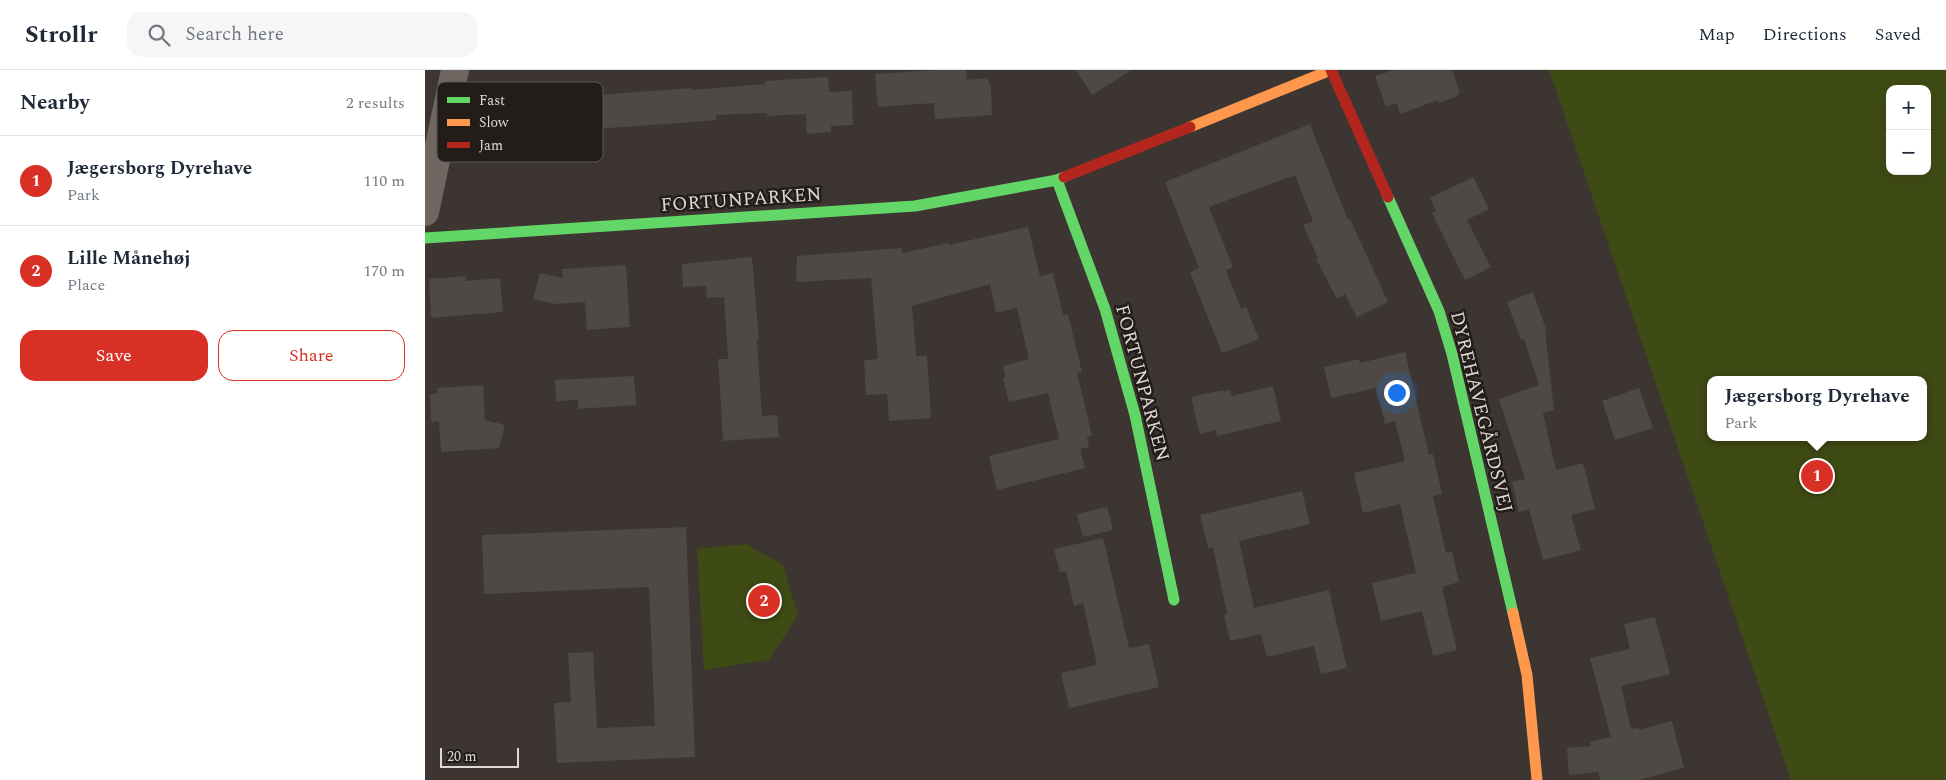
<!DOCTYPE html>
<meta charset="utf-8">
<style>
:root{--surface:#fff;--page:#f6f6f7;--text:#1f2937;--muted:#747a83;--line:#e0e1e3;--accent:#d93025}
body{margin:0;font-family:Spectral,serif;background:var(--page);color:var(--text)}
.controls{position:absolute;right:15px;top:15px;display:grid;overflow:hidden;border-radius:10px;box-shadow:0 5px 20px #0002}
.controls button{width:45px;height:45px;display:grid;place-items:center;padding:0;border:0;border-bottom:1px solid var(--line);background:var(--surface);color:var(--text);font:25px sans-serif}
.scale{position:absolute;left:15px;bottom:12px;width:79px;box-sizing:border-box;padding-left:5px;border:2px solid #e0d8d4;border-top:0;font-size:14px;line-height:18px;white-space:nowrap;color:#e0d8d4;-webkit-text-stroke:4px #231d1a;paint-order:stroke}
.you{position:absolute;left:971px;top:322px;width:18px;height:18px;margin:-12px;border:4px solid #fff;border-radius:50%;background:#1a73e8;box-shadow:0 0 0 8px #1a73e833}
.badge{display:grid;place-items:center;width:32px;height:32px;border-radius:50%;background:var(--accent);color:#fff;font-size:16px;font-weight:700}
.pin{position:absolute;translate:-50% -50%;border:2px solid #fff;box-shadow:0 1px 5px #0006}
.popup{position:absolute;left:1282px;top:306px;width:220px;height:65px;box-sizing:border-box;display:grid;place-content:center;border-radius:10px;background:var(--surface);filter:drop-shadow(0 1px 4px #0005);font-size:16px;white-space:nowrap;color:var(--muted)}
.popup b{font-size:19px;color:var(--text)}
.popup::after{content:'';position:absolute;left:50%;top:100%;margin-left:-10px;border:10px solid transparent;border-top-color:var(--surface)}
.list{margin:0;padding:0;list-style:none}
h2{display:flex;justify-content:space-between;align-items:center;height:65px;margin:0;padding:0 20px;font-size:21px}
h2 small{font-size:16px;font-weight:400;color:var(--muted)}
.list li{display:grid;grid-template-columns:32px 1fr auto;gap:15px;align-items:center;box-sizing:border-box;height:90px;padding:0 20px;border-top:1px solid var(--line)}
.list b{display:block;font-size:19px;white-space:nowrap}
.list p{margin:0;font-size:16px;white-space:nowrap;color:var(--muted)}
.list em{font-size:16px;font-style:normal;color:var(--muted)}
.actions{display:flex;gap:10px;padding:15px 20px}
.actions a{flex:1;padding:11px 0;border:1px solid var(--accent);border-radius:15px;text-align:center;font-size:18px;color:var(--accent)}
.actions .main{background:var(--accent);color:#fff}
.icon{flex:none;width:28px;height:28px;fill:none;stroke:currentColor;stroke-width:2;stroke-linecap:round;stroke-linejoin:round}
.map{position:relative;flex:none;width:1521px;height:710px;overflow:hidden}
header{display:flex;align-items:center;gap:30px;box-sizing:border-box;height:70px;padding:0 25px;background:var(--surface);border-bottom:1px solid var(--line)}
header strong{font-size:24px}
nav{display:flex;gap:28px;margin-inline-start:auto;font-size:18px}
.search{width:350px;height:45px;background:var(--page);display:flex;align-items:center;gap:12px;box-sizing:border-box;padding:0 18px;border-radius:15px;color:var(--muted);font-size:19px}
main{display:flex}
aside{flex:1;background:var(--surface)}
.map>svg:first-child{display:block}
.green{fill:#3f4b14;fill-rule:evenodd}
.building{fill:#4e4945}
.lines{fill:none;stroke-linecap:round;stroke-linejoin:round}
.street{stroke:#6f6662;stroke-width:28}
.fast{stroke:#63d668;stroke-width:11}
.slow{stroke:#ff974d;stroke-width:11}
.jam{stroke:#b3261e;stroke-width:11}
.labels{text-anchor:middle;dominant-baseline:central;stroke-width:5;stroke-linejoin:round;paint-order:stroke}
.street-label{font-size:19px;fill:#e0d8d4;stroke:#231d1a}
.key{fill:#231d1a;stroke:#5c5552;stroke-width:1}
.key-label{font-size:14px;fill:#e0d8d4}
</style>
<header>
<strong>Strollr</strong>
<div class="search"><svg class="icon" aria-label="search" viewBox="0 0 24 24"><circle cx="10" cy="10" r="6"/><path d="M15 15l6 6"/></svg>Search here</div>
<nav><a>Map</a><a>Directions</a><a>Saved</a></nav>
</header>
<main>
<aside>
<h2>Nearby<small>2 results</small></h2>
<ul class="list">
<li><span class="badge">1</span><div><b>Jægersborg Dyrehave</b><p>Park</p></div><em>110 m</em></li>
<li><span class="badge">2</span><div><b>Lille Månehøj</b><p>Place</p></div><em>170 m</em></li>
</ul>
<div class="actions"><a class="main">Save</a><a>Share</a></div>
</aside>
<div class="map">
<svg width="1521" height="710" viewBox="0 0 1521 710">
<rect width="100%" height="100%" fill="#3c3531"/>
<g class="green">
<path d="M1124,0H1521V710H1366ZM1465,19H1502V101H1465ZM1286,310H1498V367H1286Z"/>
<path d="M321,474L358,495L373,545L344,590L279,600L272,479Z"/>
</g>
<g class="building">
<path d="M510,0H541L542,10L562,8L566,17L567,45L510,49L509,33L453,37L450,4Z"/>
<path d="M651,0H706L667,25Z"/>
<path d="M969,0H1027L1035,23L1032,24L1033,26L1014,33L1013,30L975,44L972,33L961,37L950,6Z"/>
<path d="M403,7L404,22L427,21L428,55L406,56V62L382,64L381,44L342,46V43L291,45V50L269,52L155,60L156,79L145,80V86L100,89L98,53L64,55L62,28L141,23L142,27L267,18V20L340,14V11Z"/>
<path d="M885,54L923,150L925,149L963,232L932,247L920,224L912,229L891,189L893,188L878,155L888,151L870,105L784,137L808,197L801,200L816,239L821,237L834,269L797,283L765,202L774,198L740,112Z"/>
<path d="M1048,107L1064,139L1042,150L1066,197L1040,210L1007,143L1011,141L1005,128Z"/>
<path d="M603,157L615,206L628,203L638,245L643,244L657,302L652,303L667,366L662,367L664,377L655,379L660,398L572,420L564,386L634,369L623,323L584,332L578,308L581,307L578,296L604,289L592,238L571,243L565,214L487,236L491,286H502L506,348L464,351L462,324L441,325L439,290L453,289L446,208L371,212L372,186L476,178L477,183L524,173V175Z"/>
<path d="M327,187L334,270H332L337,346L352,345L354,367L298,371L293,289H303L299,227L282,228L281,216L258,217L257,194Z"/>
<path d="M201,195L205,257L162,260L160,232L130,234L108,229L115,203L138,208L137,199Z"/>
<path d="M41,206V211L75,208L78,242L6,248L4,209Z"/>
<path d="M1108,222L1121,259L1120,260L1129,340L1118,343L1131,400L1158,393L1170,439L1146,445L1156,480L1118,490L1104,439L1094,442L1087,412L1100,409L1074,329L1114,315L1099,269L1096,270L1082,232Z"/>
<path d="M980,282L1004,385L1008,384L1017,424L1008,426L1021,483L1027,481L1034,512L1017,517L1032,580L1008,586L997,541L956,551L947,513L991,503L975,434L938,443L929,403L980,391L970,351L960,354L951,318L906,328L899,297L934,289L935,293Z"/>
<path d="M209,306L211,335L153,339V330L131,331L130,310Z"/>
<path d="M58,315L60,350L80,355L74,378L16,382L14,351L6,352L5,324L13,323L12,318Z"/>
<path d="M848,316L856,351L792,366L791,360L775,364L766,327L798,320V321L805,320L807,326Z"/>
<path d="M1214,318L1228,358L1190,370L1177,331Z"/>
<path d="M877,421L885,454L814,471L829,538L904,520L922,598L896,604L889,576L842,587L836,564L805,571L799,545L802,544L788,477L783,478L775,445Z"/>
<path d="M682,437L688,460L658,467L652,444Z"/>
<path d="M261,457L270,687L132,693L129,633L146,632L143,583L168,582L172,658L230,656L224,517L59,524L57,465Z"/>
<path d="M678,468L704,578L724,574L734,617L644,638L636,603L672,595L658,533L649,536L641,501L635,502L629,479Z"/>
<path d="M1230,547L1245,604L1196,616L1206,659L1214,658V660L1247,651L1259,698L1214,710H1175L1173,702L1144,705L1142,678L1166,676L1165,672L1186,667L1165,588L1205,579L1199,554Z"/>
</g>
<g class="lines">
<path class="street" d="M0,142L30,0"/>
<g class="fast">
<path d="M632,110L680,239L710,345L749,530"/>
<path d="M963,127L1014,241L1027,284L1088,543"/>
<path d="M0,168L490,136L632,110L639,107"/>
</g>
<g class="slow">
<path d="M765,57L906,0"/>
<path d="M1088,543L1102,605L1112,710"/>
</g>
<g class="jam">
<path d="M906,0L963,127"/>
<path d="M639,107L765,57"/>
</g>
</g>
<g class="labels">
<g class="street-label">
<text transform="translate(316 130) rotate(-4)">FORTUNPARKEN</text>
<text transform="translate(717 313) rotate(75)">FORTUNPARKEN</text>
<text transform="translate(1056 342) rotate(76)">DYREHAVEGÅRDSVEJ</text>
</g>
</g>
<rect x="12" y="12" width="166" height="80" rx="8" class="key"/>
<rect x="22" y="27" width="23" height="6" fill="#63d668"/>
<rect x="22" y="49" width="23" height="7" fill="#ff974d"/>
<rect x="22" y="72" width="23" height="6" fill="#b3261e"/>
<g class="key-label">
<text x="54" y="35">Fast</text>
<text x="54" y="57">Slow</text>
<text x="54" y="80">Jam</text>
</g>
</svg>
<div class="controls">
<button>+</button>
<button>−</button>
</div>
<div class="scale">20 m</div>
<div class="you"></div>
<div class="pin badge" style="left:1392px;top:406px">1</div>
<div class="popup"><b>Jægersborg Dyrehave</b>Park</div>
<div class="pin badge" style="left:339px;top:531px">2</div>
</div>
</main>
